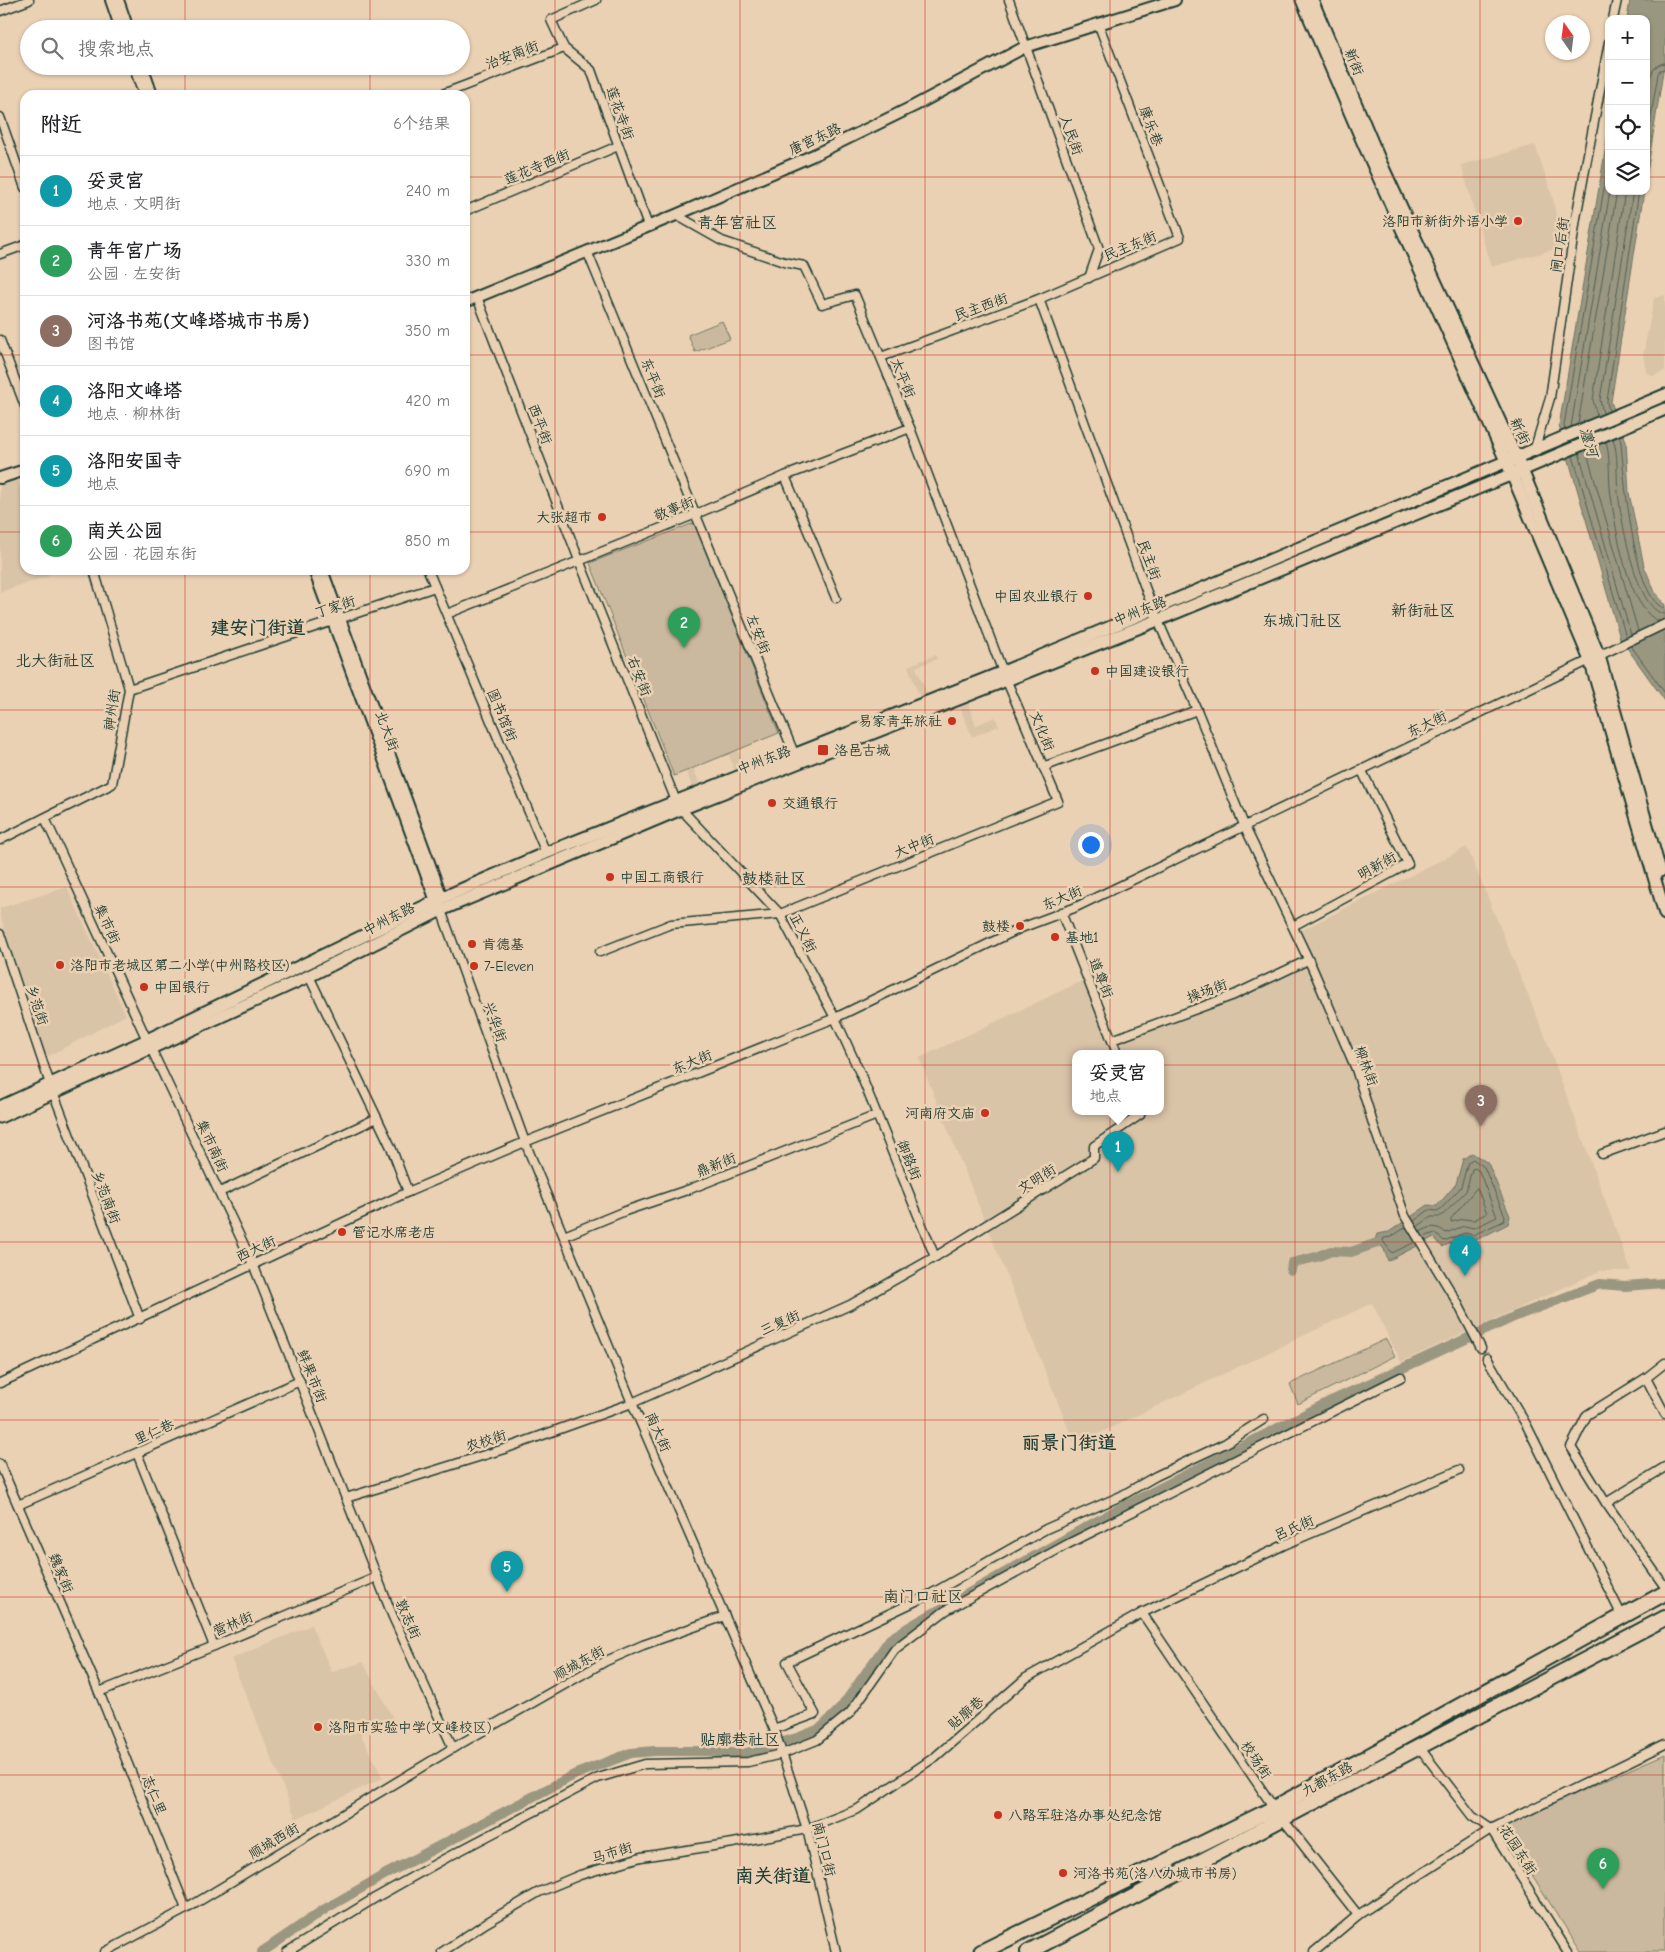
<!DOCTYPE html>
<html lang="zh">
<meta charset="utf-8">
<style>
:root{--surface:#fff;--page:#f6f6f6;--text:#202124;--muted:#757577;--line:#e0e0e0;--accent:#0f766e}
body{margin:0;font-family:"Comic Neue","LXGW WenKai TC",sans-serif;background:var(--page);color:var(--text)}
.controls{position:absolute;right:15px;top:15px;display:grid;overflow:hidden;border-radius:10px;box-shadow:0 1px 4px #0004}
.controls button{width:45px;height:45px;display:grid;place-items:center;padding:0;border:0;border-bottom:1px solid var(--line);background:var(--surface);color:var(--text);font:25px sans-serif}
.compass{position:absolute;left:1545px;top:15px;width:45px;height:45px;border-radius:50%;background:var(--surface);box-shadow:0 1px 4px #0004;rotate:346deg}
.you{position:absolute;left:1090px;top:844px;width:18px;height:18px;margin:-12px;border:4px solid #fff;border-radius:50%;background:#1a73e8;box-shadow:0 0 0 8px #1a73e833}
.badge{display:grid;place-items:center;width:32px;height:32px;border-radius:50%;background:var(--accent);color:#fff;font-size:16px;font-weight:700}
.pin{position:absolute;translate:-50% -41px;filter:drop-shadow(0 1px 2px #0008)}
.pin::after{content:'';position:absolute;top:26px;width:18px;height:15px;background:inherit;clip-path:polygon(0 0,100% 0,50% 100%)}
.popup{position:absolute;left:1072px;top:1050px;width:92px;height:65px;box-sizing:border-box;display:grid;place-content:center;border-radius:10px;background:var(--surface);filter:drop-shadow(0 1px 4px #0005);font-size:16px;white-space:nowrap;color:var(--muted)}
.popup b{font-size:19px;color:var(--text)}
.popup::after{content:'';position:absolute;left:50%;top:100%;margin-left:-10px;border:10px solid transparent;border-top-color:var(--surface)}
.list{margin:0;padding:0;list-style:none}
h2{display:flex;justify-content:space-between;align-items:center;height:65px;margin:0;padding:0 20px;font-size:21px}
h2 small{font-size:16px;font-weight:400;color:var(--muted)}
.list li{display:grid;grid-template-columns:32px 1fr auto;gap:15px;align-items:center;box-sizing:border-box;height:70px;padding:0 20px;border-top:1px solid var(--line)}
.list b{display:block;font-size:19px;white-space:nowrap}
.list p{margin:0;font-size:16px;white-space:nowrap;color:var(--muted)}
.list em{font-size:16px;font-style:normal;color:var(--muted)}
.icon{flex:none;width:28px;height:28px;fill:none;stroke:currentColor;stroke-width:2;stroke-linecap:round;stroke-linejoin:round}
.map{position:relative;flex:none;width:1665px;height:1952px;overflow:hidden}
.search{position:absolute;background:var(--surface);box-shadow:0 1px 4px #0004;left:20px;top:20px;width:450px;height:55px;display:flex;align-items:center;gap:12px;box-sizing:border-box;padding:0 18px;border-radius:28px;color:var(--muted);font-size:19px}
.panel{position:absolute;background:var(--surface);box-shadow:0 1px 4px #0004;left:20px;top:90px;width:450px;height:485px;border-radius:15px}
.map>svg:first-child{display:block}
.built{fill:#dac4a8;fill-rule:evenodd}
.green{fill:#cab99e;stroke:#747b69}
.water{fill:#9a9781;stroke:#697362}
.lines{fill:none;stroke-linecap:round;stroke-linejoin:round}
.shore{stroke:#506153;stroke-width:1}
.canal{stroke:#9a9781;stroke-width:10}
.street-casing{stroke:#1f3d34;stroke-width:11}
.secondary-casing{stroke:#1f3d34;stroke-width:14}
.primary-casing{stroke:#1f3d34;stroke-width:15}
.highway-casing{stroke:#1f3d34;stroke-width:18}
.street{stroke:#ebd1b3;stroke-width:8}
.secondary{stroke:#ebd1b3;stroke-width:10}
.primary{stroke:#ebd1b3;stroke-width:11}
.highway{stroke:#ebd1b3;stroke-width:14}
.grid{fill:none;stroke:#c8321e;stroke-width:1;stroke-opacity:0.55}
.poi-dot{fill:#c8321e;stroke:#ebd1b3;stroke-width:2}
.labels{text-anchor:middle;dominant-baseline:central;stroke-width:5;stroke-linejoin:round;paint-order:stroke}
.street-label{font-size:14px;fill:#1f3d34;stroke:#ebd1b3}
.poi-label{font-size:14px;fill:#1f3d34;stroke:#ebd1b3;text-anchor:start}
.water-label{font-size:15px;font-style:italic;fill:#314a40;stroke:#ebd1b3}
.quarter-label{font-size:16px;fill:#1f3d34;stroke:#ebd1b3}
.district-label{font-size:19px;font-weight:bold;fill:#1f3d34;stroke:#ebd1b3}
</style>
<div class="map">
<svg width="1665" height="1952" viewBox="0 0 1665 1952">
<rect width="100%" height="100%" fill="#ebd1b3"/>
<filter id="ink" filterUnits="userSpaceOnUse"><feTurbulence type="fractalNoise" baseFrequency=".02" numOctaves="2"/><feDisplacementMap in="SourceGraphic" scale="10" xChannelSelector="R" yChannelSelector="G"/><feConvolveMatrix kernelMatrix="1 2 1 2 8 2 1 2 1" color-interpolation-filters="sRGB"/></filter>
<g filter="url(#ink)">
<g class="built">
<path d="M1535,145L1552,195L1563,247L1491,267L1461,165Z"/>
<path d="M1665,295V371L1653,376L1646,372L1643,355L1654,298Z"/>
<path d="M17,479L25,504V570H47L49,576L0,592V485Z"/>
<path d="M935,655L937,659L916,667L928,696L966,698L976,725L995,717L999,726L972,737L959,705L696,796L674,741L681,738L701,787L707,785L706,782L735,771L694,667L704,664L745,768L920,699L908,666Z"/>
<path d="M1467,847L1545,1036L1631,1271H1600L1401,1362L1372,1303L1075,1445L919,1058L1088,978L1112,1039L1293,973L1308,960L1311,962L1300,931ZM1076,1053H1160V1111H1076Z"/>
<path d="M67,887L126,1015L47,1057L0,915V908Z"/>
<path d="M311,1625L332,1672L363,1662L393,1718L361,1735L383,1778L296,1819L231,1659Z"/>
</g>
<g class="green">
<path d="M722,321L730,339L695,352L688,335Z"/>
<path d="M694,523L779,733L674,776L590,563Z"/>
<path d="M1386,1339L1395,1356L1298,1404L1290,1384Z"/>
<path d="M1665,1754V1952H1581L1501,1826Z"/>
</g>
<g class="water">
<path d="M1630,0H1665V59L1646,179V19H1627Z"/>
<path d="M1609,128V191H1644L1611,402L1626,441L1629,493L1644,566L1655,592L1665,605V701L1620,638L1559,426Z"/>
<path d="M1472,1153L1488,1163L1510,1216L1508,1224L1470,1243L1466,1237L1442,1247L1434,1237L1388,1261L1384,1249L1375,1240L1377,1234L1389,1232L1428,1205L1437,1206L1456,1184L1463,1159Z"/>
</g>
<g class="lines">
<g class="shore">
<path d="M1646,106C1648,92 1647,64 1665,63"/>
<path d="M1646,147L1658,74L1660,70L1665,69"/>
<path d="M1609,411L1607,401L1639,191"/>
<path d="M1603,413L1600,400L1633,191"/>
<path d="M1597,416L1593,400L1625,191"/>
<path d="M1578,424L1617,191"/>
<path d="M1571,427L1610,191"/>
<path d="M1565,429L1564,425L1609,159"/>
<path d="M1619,436L1621,442C1623,469 1634,605 1665,608"/>
<path d="M1613,439C1619,455 1616,476 1618,493C1621,517 1636,613 1665,614"/>
<path d="M1606,442C1611,458 1608,478 1611,496C1615,525 1628,611 1659,621"/>
<path d="M1586,450L1638,631"/>
<path d="M1579,453L1631,635"/>
<path d="M1573,456L1626,637"/>
<path d="M1631,646L1665,693"/>
<path d="M1477,1188L1487,1213L1474,1220L1463,1219L1451,1222V1219Z"/>
<path d="M1414,1221L1429,1210L1437,1211L1441,1209L1461,1187L1468,1162L1473,1159L1484,1167L1505,1216L1504,1221L1473,1235L1465,1233L1444,1241L1435,1233L1424,1237"/>
<path d="M1406,1227L1391,1237L1384,1238L1383,1241L1392,1253L1415,1242"/>
<path d="M1417,1227L1431,1217H1439L1445,1213L1466,1191L1472,1169L1475,1168L1479,1171L1497,1217L1474,1228L1464,1226L1446,1233C1437,1225 1431,1226 1420,1232"/>
</g>
<g class="canal">
<path d="M1291,1270L1292,1263L1316,1257L1331,1251L1351,1252L1377,1243"/>
<path d="M262,1952L325,1909L386,1874L576,1774L631,1753L655,1751H706L743,1754L800,1737L820,1729L841,1708L890,1639L914,1624L1113,1512L1331,1401L1516,1316L1600,1284L1625,1286L1665,1283"/>
</g>
<g class="street-casing">
<g id="street">
<path d="M596,0L551,20L564,48L591,70L648,226"/>
<path d="M1009,0L1099,249L1089,278"/>
<path d="M0,11L29,0"/>
<path d="M1613,19L1617,0"/>
<path d="M440,95L564,48"/>
<path d="M0,117L25,188"/>
<path d="M465,211L618,146"/>
<path d="M587,251L796,758"/>
<path d="M0,254L25,245"/>
<path d="M477,297L579,560L676,801L681,809L780,914L835,1018L860,1073L935,1257"/>
<path d="M1039,299L1153,609L1197,710L1244,825L1312,967L1356,1069L1375,1130L1405,1216L1457,1302L1481,1348"/>
<path d="M0,340L25,406"/>
<path d="M881,357L1039,299L1180,238L1098,23"/>
<path d="M1534,451L1550,398L1576,218L1609,42"/>
<path d="M785,476L836,598"/>
<path d="M428,570L546,853"/>
<path d="M447,614L696,514L785,476L910,428"/>
<path d="M129,689L435,587"/>
<path d="M1043,767L1197,710"/>
<path d="M45,818L147,1040L253,1264L393,1617L453,1748"/>
<path d="M0,840L112,784L129,689L94,570"/>
<path d="M441,910L525,1142L632,1403L774,1729L807,1829L836,1952"/>
<path d="M1061,912L1117,1053"/>
<path d="M1293,926L1408,864L1361,769"/>
<path d="M0,934L50,1084L140,1319"/>
<path d="M600,952L671,924L780,914L1058,801L1003,672L910,428L855,295L822,304L804,266L784,262L722,241L676,215"/>
<path d="M309,976L391,1147L408,1192"/>
<path d="M1112,1040L1234,995L1308,960"/>
<path d="M1602,1154L1665,1131"/>
<path d="M220,1192L377,1118"/>
<path d="M564,1236L625,1211L690,1189L877,1115"/>
<path d="M1487,1358L1527,1426L1622,1616"/>
<path d="M1665,1363L1646,1378L1587,1415L1571,1447L1606,1503L1665,1587"/>
<path d="M1646,1378L1665,1414"/>
<path d="M0,1383L408,1192L525,1142L835,1018L1021,928L1074,908L1665,624"/>
<path d="M137,1453L214,1646"/>
<path d="M0,1464L99,1692L186,1909"/>
<path d="M346,1498L504,1449L632,1403L850,1305L935,1257L1094,1158V1146L1140,1115L1138,1111"/>
<path d="M1606,1503L1665,1467"/>
<path d="M18,1505L300,1381"/>
<path d="M1142,1613L1274,1808L1358,1915"/>
<path d="M99,1692L214,1646L377,1577"/>
<path d="M774,1729L815,1714L787,1662L931,1594L1046,1529L1121,1496L1156,1476L1226,1443L1264,1419"/>
<path d="M1419,1747L1472,1816L1491,1829L1568,1952"/>
<path d="M105,1952L186,1909L453,1748L606,1661L643,1645L725,1616"/>
<path d="M287,1952L375,1898L446,1858L598,1778L645,1764L748,1762L782,1754L817,1740L850,1713L895,1649L945,1611L1068,1544L1401,1377"/>
<path d="M442,1952L486,1923L539,1892L580,1875L641,1857L733,1843L807,1829L858,1809L935,1757L1026,1678L1142,1613L1284,1545L1459,1470"/>
<path d="M1314,1952L1358,1915L1491,1829L1665,1744"/>
</g>
</g>
<g class="secondary-casing">
<g id="secondary">
<path d="M111,0L121,29"/>
<path d="M118,0L128,29"/>
<path d="M134,66L145,95"/>
<path d="M142,66L152,95"/>
<path d="M465,302L676,215L816,154L914,106L1025,47L1175,0"/>
<path d="M0,478L25,470"/>
<path d="M314,570L436,901"/>
<path d="M322,570L442,898"/>
</g>
</g>
<g class="primary-casing">
<g id="primary">
<path d="M1302,0L1362,140L1512,474L1590,660L1665,914"/>
<path d="M1312,0L1379,159L1522,470L1599,656L1660,871"/>
<path d="M0,1107L147,1040L442,898L546,853L1003,672L1665,395"/>
<path d="M0,1117L309,976L441,910L681,809L1158,620L1522,470L1665,409"/>
</g>
</g>
<g class="highway-casing">
<g id="highway">
<path d="M981,1952L1274,1808L1665,1593"/>
<path d="M1028,1952L1665,1618"/>
</g>
</g>
<use href="#street" class="street"/>
<use href="#secondary" class="secondary"/>
<use href="#primary" class="primary"/>
<use href="#highway" class="highway"/>
</g>
</g>
<path class="grid" d="M185,0V29M370,0V29M555,0V1952M740,0V1952M925,0V1952M1110,0V1952M1295,0V1952M1480,0V1952M185,66V95M370,66V95M0,177H25M465,177H1609M1646,177H1665M0,355H25M465,355H1665M0,532H25M465,532H1665M185,570V1952M370,570V1952M0,710H1665M0,887H1665M0,1065H1665M0,1242H1665M0,1420H1665M0,1597H1665M0,1775H1665"/>
<g class="poi-dot">
<circle cx="1518" cy="221" r="5"/>
<circle cx="602" cy="517" r="5"/>
<circle cx="1088" cy="596" r="5"/>
<circle cx="1095" cy="671" r="5"/>
<circle cx="952" cy="721" r="5"/>
<rect x="817" y="744" width="12" height="12" rx="2.5"/>
<circle cx="772" cy="803" r="5"/>
<circle cx="610" cy="877" r="5"/>
<circle cx="1020" cy="926" r="5"/>
<circle cx="1055" cy="937" r="5"/>
<circle cx="472" cy="944" r="5"/>
<circle cx="60" cy="965" r="5"/>
<circle cx="474" cy="966" r="5"/>
<circle cx="144" cy="987" r="5"/>
<circle cx="985" cy="1113" r="5"/>
<circle cx="342" cy="1232" r="5"/>
<circle cx="318" cy="1727" r="5"/>
<circle cx="998" cy="1815" r="5"/>
<circle cx="1063" cy="1873" r="5"/>
</g>
<g class="labels">
<g class="street-label">
<text transform="translate(512 55) rotate(-21)">治安南街</text>
<text transform="translate(1354 62) rotate(67)">新街</text>
<text transform="translate(620 113) rotate(70)">莲花寺街</text>
<text transform="translate(1151 126) rotate(69)">康乐巷</text>
<text transform="translate(1071 135) rotate(70)">人民街</text>
<text transform="translate(815 139) rotate(-25)">唐宫东路</text>
<text transform="translate(537 167) rotate(-23)">莲花寺西街</text>
<text transform="translate(1560 245) rotate(-82)">闸口后街</text>
<text transform="translate(1130 246) rotate(-23)">民主东街</text>
<text transform="translate(981 307) rotate(-20)">民主西街</text>
<text transform="translate(653 378) rotate(68)">东平街</text>
<text transform="translate(903 378) rotate(67)">太平街</text>
<text transform="translate(540 424) rotate(69)">西平街</text>
<text transform="translate(1520 431) rotate(65)">新街</text>
<text transform="translate(674 509) rotate(-22)">敬事街</text>
<text transform="translate(1149 560) rotate(70)">民主街</text>
<text transform="translate(335 607) rotate(-18)">丁家街</text>
<text transform="translate(1140 611) rotate(-22)">中州东路</text>
<text transform="translate(758 634) rotate(68)">左安街</text>
<text transform="translate(639 676) rotate(68)">右安街</text>
<text transform="translate(112 710) rotate(-81)">神州街</text>
<text transform="translate(502 715) rotate(67)">图书馆街</text>
<text transform="translate(1427 724) rotate(-26)">东大街</text>
<text transform="translate(387 731) rotate(70)">北大街</text>
<text transform="translate(1042 731) rotate(67)">文化街</text>
<text transform="translate(764 760) rotate(-21)">中州东路</text>
<text transform="translate(914 846) rotate(-22)">大中街</text>
<text transform="translate(1377 866) rotate(-29)">明新街</text>
<text transform="translate(1062 898) rotate(-23)">东大街</text>
<text transform="translate(389 919) rotate(-27)">中州东路</text>
<text transform="translate(107 924) rotate(65)">集市街</text>
<text transform="translate(803 933) rotate(63)">正义街</text>
<text transform="translate(1101 978) rotate(68)">道尊街</text>
<text transform="translate(1207 991) rotate(-21)">操场街</text>
<text transform="translate(37 1005) rotate(72)">乡范街</text>
<text transform="translate(495 1022) rotate(70)">兴华街</text>
<text transform="translate(692 1062) rotate(-22)">东大街</text>
<text transform="translate(1366 1066) rotate(70)">柳林街</text>
<text transform="translate(212 1146) rotate(65)">集市南街</text>
<text transform="translate(909 1160) rotate(68)">御路街</text>
<text transform="translate(716 1165) rotate(-22)">鼎新街</text>
<text transform="translate(1037 1179) rotate(-32)">文明街</text>
<text transform="translate(106 1197) rotate(69)">乡范南街</text>
<text transform="translate(256 1249) rotate(-25)">西大街</text>
<text transform="translate(780 1323) rotate(-24)">三复街</text>
<text transform="translate(312 1376) rotate(68)">鲜果市街</text>
<text transform="translate(154 1432) rotate(-24)">里仁巷</text>
<text transform="translate(658 1432) rotate(66)">南大街</text>
<text transform="translate(486 1441) rotate(-18)">农校街</text>
<text transform="translate(1294 1528) rotate(-24)">吕氏街</text>
<text transform="translate(61 1573) rotate(67)">魏家街</text>
<text transform="translate(408 1619) rotate(66)">敦志街</text>
<text transform="translate(233 1624) rotate(-23)">营林街</text>
<text transform="translate(579 1663) rotate(-29)">顺城东街</text>
<text transform="translate(966 1713) rotate(-41)">贴廓巷</text>
<text transform="translate(1256 1760) rotate(56)">校场街</text>
<text transform="translate(1327 1779) rotate(-29)">九都东路</text>
<text transform="translate(154 1795) rotate(68)">志仁里</text>
<text transform="translate(274 1841) rotate(-31)">顺城西街</text>
<text transform="translate(824 1849) rotate(76)">南门口街</text>
<text transform="translate(1518 1850) rotate(57)">花园东街</text>
<text transform="translate(612 1853) rotate(-17)">马市街</text>
</g>
<g class="poi-label">
<text x="1508" y="221" text-anchor="end">洛阳市新街外语小学</text>
<text x="592" y="517" text-anchor="end">大张超市</text>
<text x="1078" y="596" text-anchor="end">中国农业银行</text>
<text x="1105" y="671">中国建设银行</text>
<text x="942" y="721" text-anchor="end">易家青年旅社</text>
<text x="834" y="750">洛邑古城</text>
<text x="782" y="803">交通银行</text>
<text x="620" y="877">中国工商银行</text>
<text x="1010" y="926" text-anchor="end">鼓楼</text>
<text x="1065" y="937">基地1</text>
<text x="482" y="944">肯德基</text>
<text x="70" y="965">洛阳市老城区第二小学(中州路校区)</text>
<text x="484" y="966">7-Eleven</text>
<text x="154" y="987">中国银行</text>
<text x="975" y="1113" text-anchor="end">河南府文庙</text>
<text x="352" y="1232">管记水席老店</text>
<text x="328" y="1727">洛阳市实验中学(文峰校区)</text>
<text x="1008" y="1815">八路军驻洛办事处纪念馆</text>
<text x="1073" y="1873">河洛书苑(洛八办城市书房)</text>
</g>
<g class="water-label">
<text transform="translate(1589 442) rotate(73)">瀍河</text>
</g>
<g class="quarter-label">
<text x="737" y="223">青年宫社区</text>
<text x="1423" y="611">新街社区</text>
<text x="1302" y="621">东城门社区</text>
<text x="55" y="661">北大街社区</text>
<text x="774" y="879">鼓楼社区</text>
<text x="923" y="1597">南门口社区</text>
<text x="740" y="1740">贴廓巷社区</text>
</g>
<g class="district-label">
<text x="258" y="628">建安门街道</text>
<text x="1069" y="1443">丽景门街道</text>
<text x="773" y="1876">南关街道</text>
</g>
</g>
</svg>
<div class="controls">
<button>+</button>
<button>−</button>
<button><svg class="icon" aria-label="locate" viewBox="0 0 24 24"><circle cx="12" cy="12" r="6"/><path d="M12 2v4M12 18v4M2 12h4M18 12h4"/></svg></button>
<button><svg class="icon" aria-label="layers" viewBox="0 0 24 24"><path d="M12 4l9 5-9 5-9-5zM3 14l9 5 9-5"/></svg></button>
</div>
<svg class="compass" viewBox="-18 -18 36 36"><path d="M0-13l5 13h-10z" fill="#e53935"/><path d="M0 13l5-13h-10z" fill="#757577"/></svg>
<div class="you"></div>
<div class="pin badge" style="left:1118px;top:1172px;background:#0f9aa8">1</div>
<div class="popup"><b>妥灵宫</b>地点</div>
<div class="pin badge" style="left:684px;top:648px;background:#2e9e5b">2</div>
<div class="pin badge" style="left:1481px;top:1126px;background:#8d6e63">3</div>
<div class="pin badge" style="left:1465px;top:1276px;background:#0f9aa8">4</div>
<div class="pin badge" style="left:507px;top:1592px;background:#0f9aa8">5</div>
<div class="pin badge" style="left:1603px;top:1889px;background:#2e9e5b">6</div>
<div class="search"><svg class="icon" aria-label="search" viewBox="0 0 24 24"><circle cx="10" cy="10" r="6"/><path d="M15 15l6 6"/></svg>搜索地点</div>
<section class="panel">
<h2>附近<small>6个结果</small></h2>
<ul class="list">
<li><span class="badge" style="background:#0f9aa8">1</span><div><b>妥灵宫</b><p>地点 · 文明街</p></div><em>240 m</em></li>
<li><span class="badge" style="background:#2e9e5b">2</span><div><b>青年宫广场</b><p>公园 · 左安街</p></div><em>330 m</em></li>
<li><span class="badge" style="background:#8d6e63">3</span><div><b>河洛书苑(文峰塔城市书房)</b><p>图书馆</p></div><em>350 m</em></li>
<li><span class="badge" style="background:#0f9aa8">4</span><div><b>洛阳文峰塔</b><p>地点 · 柳林街</p></div><em>420 m</em></li>
<li><span class="badge" style="background:#0f9aa8">5</span><div><b>洛阳安国寺</b><p>地点</p></div><em>690 m</em></li>
<li><span class="badge" style="background:#2e9e5b">6</span><div><b>南关公园</b><p>公园 · 花园东街</p></div><em>850 m</em></li>
</ul>
</section>
</div>
